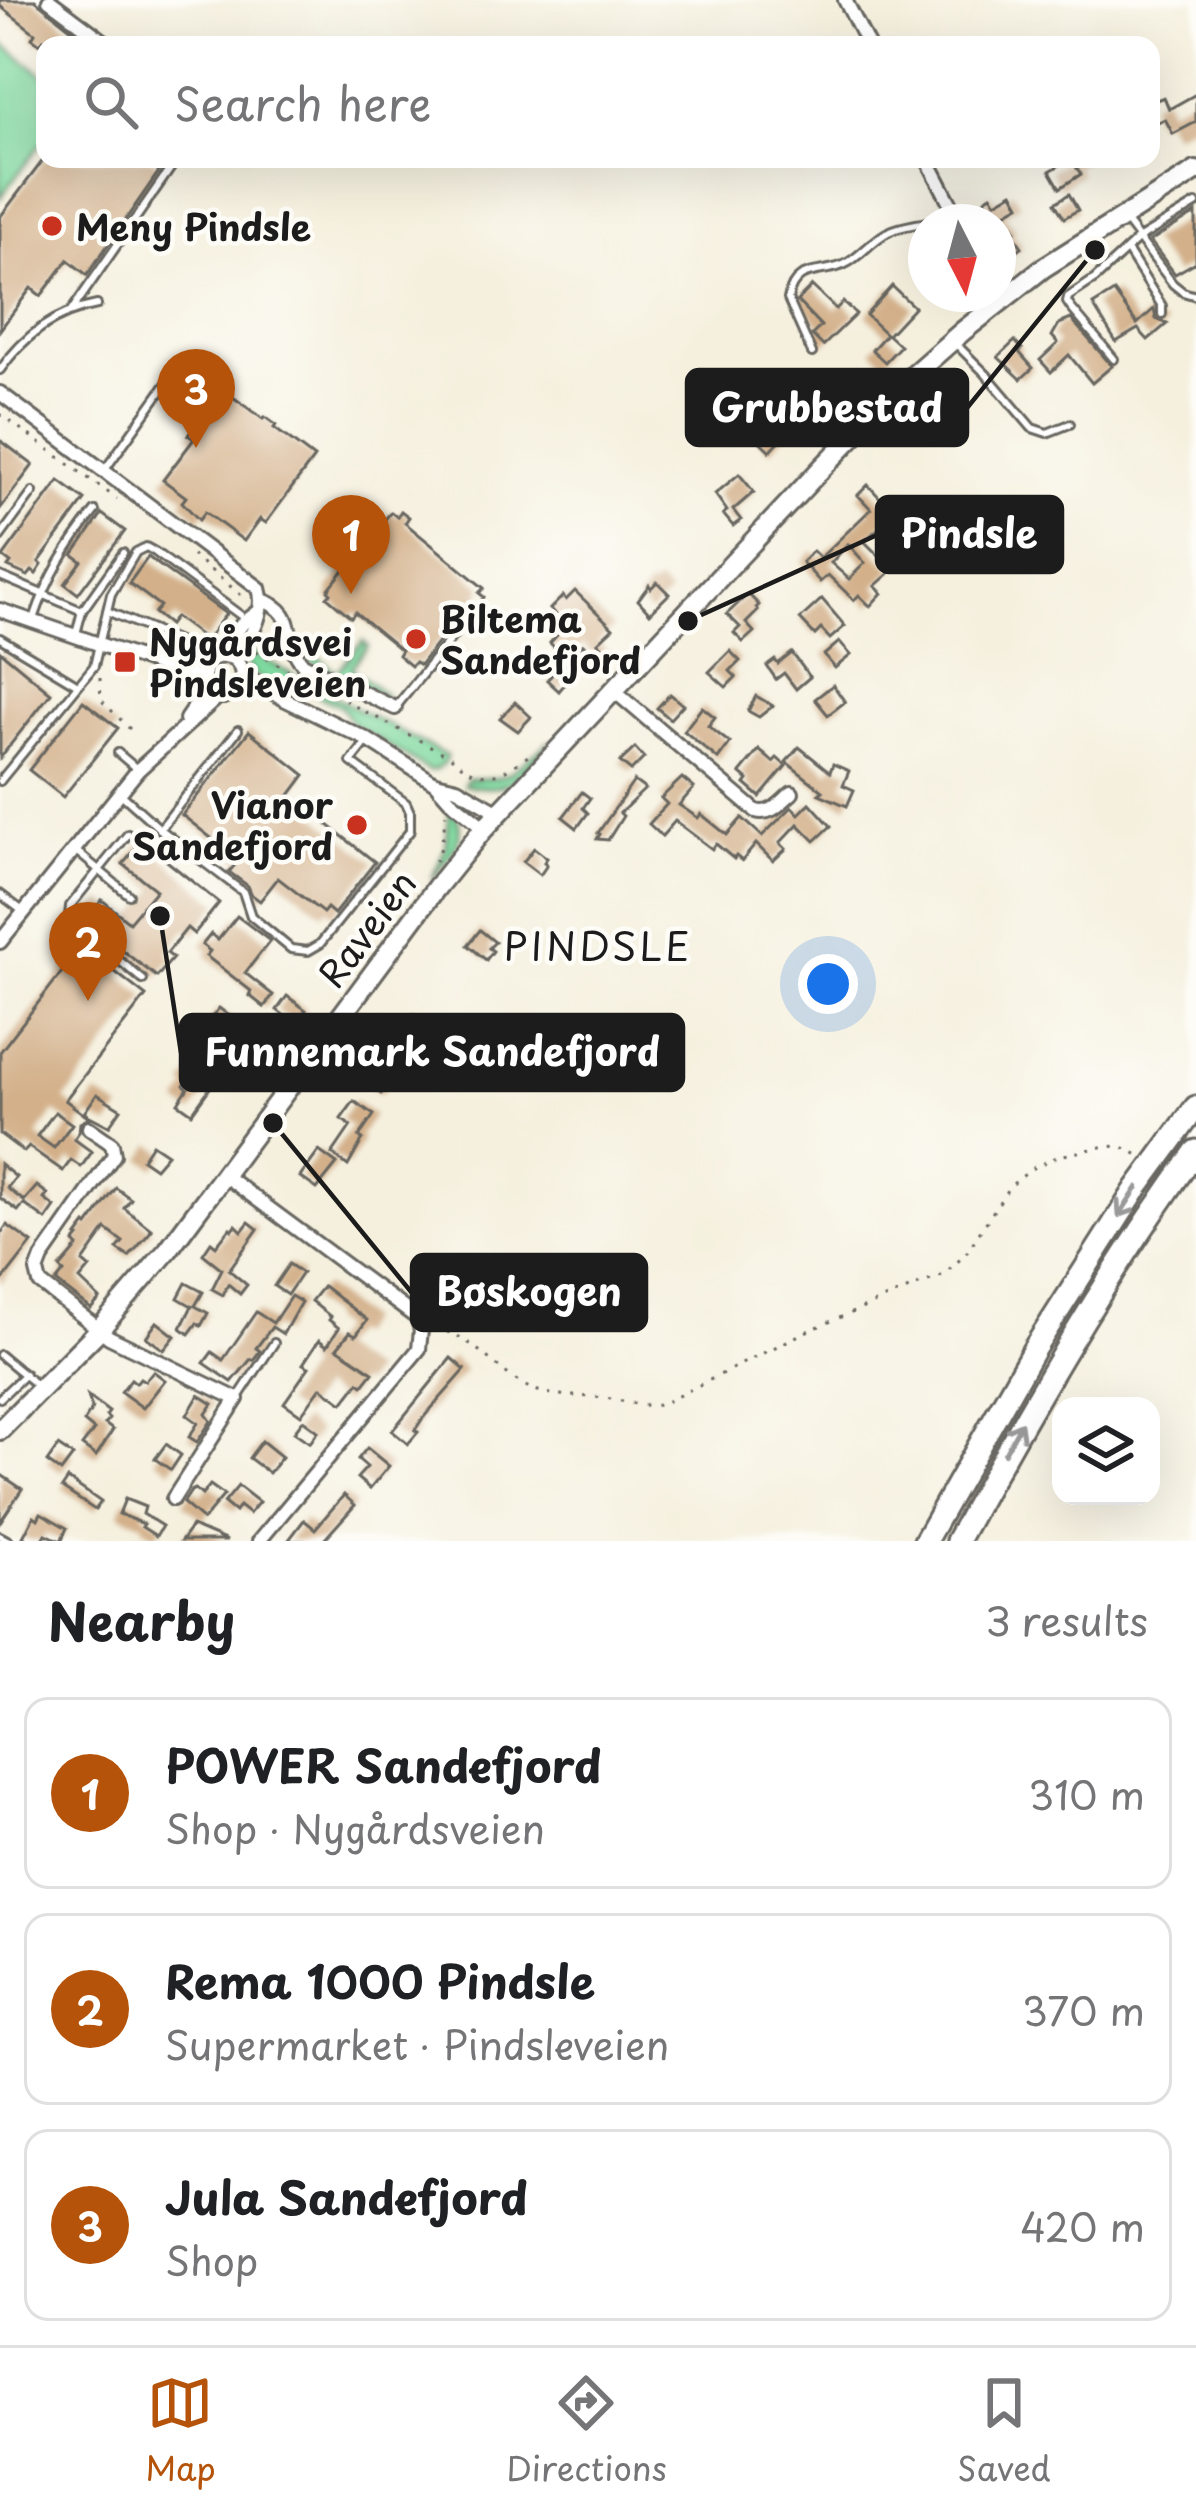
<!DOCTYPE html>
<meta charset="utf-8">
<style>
:root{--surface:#fff;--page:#f2f2f2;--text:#202124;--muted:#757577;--line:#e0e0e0;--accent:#b45309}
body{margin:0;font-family:"Playpen Sans",sans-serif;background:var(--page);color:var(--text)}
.controls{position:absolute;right:36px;bottom:36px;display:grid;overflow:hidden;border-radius:24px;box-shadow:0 12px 48px #0002}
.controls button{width:108px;height:108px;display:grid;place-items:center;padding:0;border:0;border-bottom:3px solid var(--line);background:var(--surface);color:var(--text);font:60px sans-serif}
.compass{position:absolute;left:908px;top:204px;width:108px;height:108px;border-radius:50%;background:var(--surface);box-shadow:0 12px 48px #0002;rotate:174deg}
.you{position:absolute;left:828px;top:984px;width:42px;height:42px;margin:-30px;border:9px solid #fff;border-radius:50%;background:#1a73e8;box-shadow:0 0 0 18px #1a73e833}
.badge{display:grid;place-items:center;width:78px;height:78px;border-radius:50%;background:var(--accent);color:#fff;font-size:39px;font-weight:700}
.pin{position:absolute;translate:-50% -99px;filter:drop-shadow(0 3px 6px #0008)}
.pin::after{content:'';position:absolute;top:63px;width:42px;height:36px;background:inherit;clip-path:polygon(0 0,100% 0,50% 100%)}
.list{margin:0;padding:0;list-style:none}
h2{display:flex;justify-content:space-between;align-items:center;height:156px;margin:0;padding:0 48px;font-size:51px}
h2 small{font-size:39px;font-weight:400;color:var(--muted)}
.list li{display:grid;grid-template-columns:78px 1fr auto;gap:36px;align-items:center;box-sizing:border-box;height:192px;margin:0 24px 24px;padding:0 24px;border:3px solid var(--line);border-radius:24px}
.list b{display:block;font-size:45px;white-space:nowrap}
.list p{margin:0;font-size:39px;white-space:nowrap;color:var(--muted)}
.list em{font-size:39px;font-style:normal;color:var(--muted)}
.icon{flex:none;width:66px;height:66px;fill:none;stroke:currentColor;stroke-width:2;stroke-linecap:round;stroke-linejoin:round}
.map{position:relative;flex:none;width:1196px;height:1541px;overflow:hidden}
.search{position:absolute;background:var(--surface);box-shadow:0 12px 48px #0002;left:36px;right:36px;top:36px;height:132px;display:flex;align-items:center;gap:30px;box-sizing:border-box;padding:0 42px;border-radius:24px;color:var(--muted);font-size:45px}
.sheet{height:804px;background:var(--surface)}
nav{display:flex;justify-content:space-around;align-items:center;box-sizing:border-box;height:168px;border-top:3px solid var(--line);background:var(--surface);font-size:33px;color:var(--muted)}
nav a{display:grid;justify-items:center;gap:6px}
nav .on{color:var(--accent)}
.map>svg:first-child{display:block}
.green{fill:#7ed99f;stroke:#4d7a5e;stroke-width:3}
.building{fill:#d3b08a;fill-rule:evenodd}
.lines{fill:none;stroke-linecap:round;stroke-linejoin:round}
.lane-casing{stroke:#686660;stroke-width:12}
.street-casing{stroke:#686660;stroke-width:18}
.primary-casing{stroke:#686660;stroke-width:24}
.highway-casing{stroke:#686660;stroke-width:27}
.path{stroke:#686660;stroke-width:3;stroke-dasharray:3 9;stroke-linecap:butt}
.lane{stroke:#fff;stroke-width:6}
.street{stroke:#fff;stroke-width:12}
.primary{stroke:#fff;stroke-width:18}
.highway{stroke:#fff;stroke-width:21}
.oneway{stroke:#999}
.poi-dot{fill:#c8321e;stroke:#fdfcf7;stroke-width:4.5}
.labels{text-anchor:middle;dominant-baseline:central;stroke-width:9;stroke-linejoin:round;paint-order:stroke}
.poi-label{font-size:36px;font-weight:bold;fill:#1c1c1c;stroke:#fdfcf7;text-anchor:start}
.street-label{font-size:36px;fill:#1c1c1c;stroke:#fdfcf7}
.neighbourhood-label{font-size:39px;letter-spacing:3px;fill:#1c1c1c;stroke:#fdfcf7}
.leader{fill:none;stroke:#1c1c1c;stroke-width:4.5}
.callout-dot{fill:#1c1c1c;stroke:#fdfcf7;stroke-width:4.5}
.callout{fill:#1c1c1c;stroke:#1c1c1c;stroke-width:4.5}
.callout-label{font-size:39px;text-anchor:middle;font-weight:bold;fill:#fff}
</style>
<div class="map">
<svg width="1196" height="1541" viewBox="0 0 1196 1541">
<rect width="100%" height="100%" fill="#fdfcf7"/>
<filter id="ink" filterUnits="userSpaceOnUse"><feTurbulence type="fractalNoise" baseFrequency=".00833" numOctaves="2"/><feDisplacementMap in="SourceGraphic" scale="24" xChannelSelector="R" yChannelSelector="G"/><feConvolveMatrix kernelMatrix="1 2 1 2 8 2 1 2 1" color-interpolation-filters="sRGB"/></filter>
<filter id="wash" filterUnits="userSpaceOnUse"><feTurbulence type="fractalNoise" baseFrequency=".004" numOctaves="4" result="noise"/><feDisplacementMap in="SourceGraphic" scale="48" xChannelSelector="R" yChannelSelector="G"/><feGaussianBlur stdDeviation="2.7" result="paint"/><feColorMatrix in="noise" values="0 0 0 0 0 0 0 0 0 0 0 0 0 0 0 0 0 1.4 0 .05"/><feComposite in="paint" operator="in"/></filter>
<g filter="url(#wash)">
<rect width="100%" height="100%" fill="#f5f0de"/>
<g class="green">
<path d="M0,42L45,76V138L0,198Z"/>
<path d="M297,640L337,672L363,641L368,646L351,668L386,695L384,697L314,664L295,646Z"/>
<path d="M246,650L446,756C446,764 437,771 429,771L353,724L341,707L304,689L292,694C270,684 244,678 246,650Z"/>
<path d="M550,741C541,757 519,783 496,787C485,789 474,786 464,785L467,779L497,778L510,773Z"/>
<path d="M450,807C473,833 450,857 432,879L446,846Z"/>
</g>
<g id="blocks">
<g class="building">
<path d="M0,0H35L92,45H52L44,39L40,44L32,38L35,33L0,6Z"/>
<path d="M1196,94V122L1173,134L1165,119L1156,123L1151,111V102L1164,97L1169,109Z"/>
<path d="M44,159H152L162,167L87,275L68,260L41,296L31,288L0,330V217Z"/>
<path d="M1070,159H1088L1076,167L1081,174L1060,188L1050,171Z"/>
<path d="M1013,192L1020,205L1004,214L1016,231L1012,233L1022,247L998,264V235L1003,231L985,199L991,195L996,202Z"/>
<path d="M1069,194L1078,210L1064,218L1055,203Z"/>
<path d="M1196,213V262L1175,274L1150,241Z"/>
<path d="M812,286L836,309L843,302L856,314L823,346L812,335L821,326L797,301Z"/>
<path d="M892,286L914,307L888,335L900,346L885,362L872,350L886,334L866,315Z"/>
<path d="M1114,292L1137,324L1154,309L1156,319L1167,324L1148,340L1138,329L1116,342L1093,305Z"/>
<path d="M1071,319L1112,366L1092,383L1069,355L1051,372L1040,360L1058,343L1052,336L1059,324Z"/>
<path d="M1015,341L1022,349L1019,352L1033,368L1021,379L998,357Z"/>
<path d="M222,389L263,419L265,417L276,425L274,428L314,458L266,523L260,519L244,541L205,512L199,520L182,502L186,497L163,480L194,439L188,435L196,424L190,419L200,406L206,411Z"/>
<path d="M782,391L806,413L770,451L747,429Z"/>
<path d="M0,440L33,465L0,509Z"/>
<path d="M739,474L754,492L733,510L741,520L733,526L723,514L727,511L715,494Z"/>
<path d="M59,481L85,500L39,562L42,565L36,574L32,571L28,576L8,567L11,563L3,557Z"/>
<path d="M868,485L883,501L887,502L897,492L908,503L864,541L893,570L875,586L882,593L870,606L859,595L854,600L828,575L820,582L802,562L813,551L820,558L871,509L858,495ZM848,544L865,563L849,579L831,563Z"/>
<path d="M401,511L409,517L405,523L484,588L479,593L484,597L471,614L466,610L459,616L420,665L415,662L411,666L398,655L401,650L374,628L355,612L351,617L327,597L331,593L328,590L356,555L350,550L357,543L362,547L391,512L397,517Z"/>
<path d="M102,514L125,531L78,594L65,584L82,561L73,555Z"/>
<path d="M148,557L226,614L206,640L175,617L169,625L154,613L160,606L129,583Z"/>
<path d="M657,582L669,594L650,613L638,600L649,585L651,588Z"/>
<path d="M575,591L613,628L598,642L611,656L602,664L583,644L567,660L550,643L566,625L550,609L563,596L566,600Z"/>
<path d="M748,594L759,605L756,608L758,611L746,623L754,632L743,642L734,633L740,627L727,614Z"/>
<path d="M822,599L845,626L830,639L821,629L815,635L800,619Z"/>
<path d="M839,642L851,655L835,668L824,655Z"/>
<path d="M0,651L51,693L0,758Z"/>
<path d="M730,651L740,661L730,671L736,677L726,687L709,672Z"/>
<path d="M792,653L810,677L796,689L784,673L776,679L767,666L775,660L778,664Z"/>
<path d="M563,663L574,673L559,691L547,680Z"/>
<path d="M833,685L845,702L828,715L815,699Z"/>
<path d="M670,694L683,705L670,719L657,708Z"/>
<path d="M756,696L773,706L759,717L748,711Z"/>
<path d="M83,701L118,728L63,797L29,770Z"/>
<path d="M515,702L531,717L518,731L500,718Z"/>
<path d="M702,707L715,717L708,726L730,743L718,759L684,731Z"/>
<path d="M249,731L305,775L290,795L375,862L334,914L327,908L323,913L278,878L260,901L252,895L248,886L229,872L239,860L182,815Z"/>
<path d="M799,747L830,772L833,764L849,771L843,785L854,790L847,806L819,794L823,791L786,762Z"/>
<path d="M635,748L644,758L631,771L620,762Z"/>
<path d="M759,750L773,762L777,758L786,766L760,797L745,784L748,780L740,773Z"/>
<path d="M682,778L694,788L679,805L698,818L701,814L727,835L742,818L762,836L792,807L799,814L810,803L831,826L815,841L798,824L780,843L786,849L773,861L756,844L742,861L736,856L734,859L716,844L712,849L675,821L662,836L649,824L667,804L661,798Z"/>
<path d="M634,781L645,789L620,813L623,816L608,840L597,839L600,834L598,833Z"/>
<path d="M582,792L590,798L583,808L588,813L577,828L563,817Z"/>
<path d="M142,841L219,903L194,934L187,928L167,953L173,958L157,977L85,922L102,900L129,922L156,890L123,864Z"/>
<path d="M534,848L547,858L544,862L547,865L540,875L523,862Z"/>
<path d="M237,916L270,941L245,973L273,995L264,1007L249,995L251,991L206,956L210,951L202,945L211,934L218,940Z"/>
<path d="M480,930L495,942L489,948L493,951L486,960L468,945Z"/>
<path d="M82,946L146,996L65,1100L89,1118L80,1123L79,1132L74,1139L92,1152L81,1167L71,1160L63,1171L29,1147L24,1152L0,1134V1052ZM55,1112L72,1124L54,1148L37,1136Z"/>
<path d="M287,996L306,1010L295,1024L277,1010Z"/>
<path d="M219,1008L236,1021L224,1036L207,1023Z"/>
<path d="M414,1014L430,1026L427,1031L431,1037L419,1055L400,1041L402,1037L399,1035Z"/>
<path d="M381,1061L396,1072L381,1094L365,1083Z"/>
<path d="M194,1066L215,1081L192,1113L178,1103L188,1088L184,1085Z"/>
<path d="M97,1094L121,1109L109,1126L84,1113Z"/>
<path d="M354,1101L374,1115L359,1137L363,1139L348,1166L332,1154L351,1126L341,1119Z"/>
<path d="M152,1144L167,1154L155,1168L142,1159Z"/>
<path d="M319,1151L337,1164L317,1189L300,1177Z"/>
<path d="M0,1164L16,1177L7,1188L24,1201L37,1186L48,1194L44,1199L55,1207L46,1220L24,1204L18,1211L0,1198Z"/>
<path d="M116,1188L131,1199L124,1208L152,1230L129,1257L117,1249L123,1242L106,1229L83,1262L90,1268L80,1280L100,1299L91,1309L56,1282L64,1272L60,1268L78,1247L74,1243L79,1237L77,1236L86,1224L88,1226Z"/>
<path d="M249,1222L258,1229L229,1270L247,1285L240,1294L228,1284L223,1295L212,1289L222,1269L203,1254L211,1242L216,1246L230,1228L232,1230L236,1225L242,1231Z"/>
<path d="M7,1225L32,1243L0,1284V1235Z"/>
<path d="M289,1264L302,1273L287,1295L274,1286Z"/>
<path d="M186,1283L203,1292L195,1306L208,1313L201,1326L197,1323L189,1334L181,1328L192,1306L178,1298Z"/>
<path d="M323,1286L367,1320L356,1335L350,1332L337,1348L373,1372L363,1385L359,1382L343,1403L321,1387L301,1415L284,1403L309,1367L303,1364L319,1340L327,1346L339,1328L329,1320L331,1317L311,1301Z"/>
<path d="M291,1296L301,1302L283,1334L272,1327L256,1348L260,1351L253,1360L251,1359L232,1382L204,1363L212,1352L223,1360L256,1312L273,1323Z"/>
<path d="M157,1322L175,1336L164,1350L146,1337Z"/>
<path d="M451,1358L465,1370L423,1418L415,1430L418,1432L408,1444L392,1431Z"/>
<path d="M153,1371L165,1380L143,1408L121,1392L131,1379L136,1383L140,1378L145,1381Z"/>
<path d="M199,1395L213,1404L206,1414L211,1421L197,1442L189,1437L198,1423L187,1415Z"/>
<path d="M88,1396L109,1412L106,1416L109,1419L105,1424L113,1430L96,1456L82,1446L94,1430L84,1422L92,1409Z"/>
<path d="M303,1420L318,1431L310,1443L294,1432Z"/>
<path d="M262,1441L282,1457L269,1473L249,1458Z"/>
<path d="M166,1444L181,1455L171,1470L155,1459Z"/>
<path d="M58,1446L73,1456L61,1472L47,1462Z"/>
<path d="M367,1448L389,1466L370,1489L357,1478L367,1467L358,1459Z"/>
<path d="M0,1474L22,1489L0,1522Z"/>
<path d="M68,1479L101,1502L95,1510L62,1488Z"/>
<path d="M210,1485L224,1495L203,1520L183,1503L191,1491L195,1489L202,1495Z"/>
<path d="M238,1486L259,1502L249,1514L239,1506L235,1512L224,1503Z"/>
<path d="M344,1495L355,1505L323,1541H288L304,1520L315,1529Z"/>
<path d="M125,1499L145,1507L143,1514L162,1526L156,1536L142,1527L144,1524L119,1514Z"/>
<path d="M41,1513L67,1528L61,1541L46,1534L42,1541H30L23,1537L34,1516L38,1519Z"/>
<path d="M192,1526L227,1541H181Z"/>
</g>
</g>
</g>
<g filter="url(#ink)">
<use href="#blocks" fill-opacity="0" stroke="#686660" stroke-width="3"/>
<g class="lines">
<g class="lane-casing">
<g id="lane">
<path d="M1124,219L1173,284L1183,292L1196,296"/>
<path d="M929,222L954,216"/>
<path d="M1127,250L1162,306V314"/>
<path d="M72,310L177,159"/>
<path d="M955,343L986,374L1032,428L1047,433L1070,424"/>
<path d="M812,353L788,299C795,261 826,277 849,262C863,253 873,240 888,232C900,226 913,225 926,222"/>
<path d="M1114,359L1071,308L1067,302L1068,297L1095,279L1138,239L1196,204"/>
<path d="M0,370C25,335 54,313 97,305"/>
<path d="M104,471L179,366"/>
<path d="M0,537L33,492"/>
<path d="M0,576L82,611"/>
<path d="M107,611L189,646"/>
<path d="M34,619C48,577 68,545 95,511"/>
<path d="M76,634L82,611L123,553"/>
<path d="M0,638L78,685"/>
<path d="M395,708L465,621"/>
<path d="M118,753L138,770"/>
<path d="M0,781L94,666L111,594L136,552L146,547L155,552L240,615"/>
<path d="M121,794L160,829L243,892L251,916L291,949L308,951L320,944L410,831V812L406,803L351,762L366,743"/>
<path d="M160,829L238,730"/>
<path d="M128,834L70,906L69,916L74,923L143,980"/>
<path d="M76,851L129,895"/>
<path d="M0,894L24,912"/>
<path d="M0,1355L39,1387"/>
<path d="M0,1398L25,1374"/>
<path d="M237,1399L274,1343"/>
<path d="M0,1536L9,1541"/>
</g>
</g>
<g class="street-casing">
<g id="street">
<path d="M49,0L109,45"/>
<path d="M845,0L868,45"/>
<path d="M927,159L960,222"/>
<path d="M0,393L259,588C267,614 249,638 236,661"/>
<path d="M262,600C301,613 281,640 303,664L395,708"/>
<path d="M0,610L203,680"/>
<path d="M220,656L242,624L258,612"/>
<path d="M170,664C180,664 190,665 200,664C207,663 212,658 218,657C241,652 246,675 238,690L223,697L212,694L203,680L207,664"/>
<path d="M243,674L286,700L368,740L435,783L450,800L485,828"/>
<path d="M613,690L756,811C771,816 781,802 792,793"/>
<path d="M186,719L207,688"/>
<path d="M436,783L457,788L499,812"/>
<path d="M0,942L138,770L219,696"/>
<path d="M89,1128L112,1144L114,1155L42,1258L37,1271L40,1283L109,1337L237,1399L173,1499"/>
<path d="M224,1175L417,1318L421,1330L419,1349L259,1541"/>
</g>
</g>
<g class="primary-casing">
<path id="primary" d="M0,1430L99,1330L168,1250L436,888L481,832L822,468L914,374L963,331L1043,268L1196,171"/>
</g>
<g class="highway-casing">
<g id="highway">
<path d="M925,1541L1034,1349L1136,1189L1196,1107"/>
<path d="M957,1541C1030,1407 1106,1275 1196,1151"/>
</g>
</g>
<g class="path">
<path d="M0,414L117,499"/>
<path d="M192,555L246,599"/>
<path d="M256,651L294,674"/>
<path d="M100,678L101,700L134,733"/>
<path d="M334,695L451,757C483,785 499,777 531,754"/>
<path d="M435,862L441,848L446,814"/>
<path d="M435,1330C468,1330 499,1375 530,1388C553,1398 580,1395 605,1398C624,1401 641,1407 660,1405L805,1332L943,1275L965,1255L1009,1187L1034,1167L1059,1156L1106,1146L1122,1147L1139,1155"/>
</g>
<use href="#lane" class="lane"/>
<use href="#street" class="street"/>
<use href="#primary" class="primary"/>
<use href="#highway" class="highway"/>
</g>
<defs><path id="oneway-shaft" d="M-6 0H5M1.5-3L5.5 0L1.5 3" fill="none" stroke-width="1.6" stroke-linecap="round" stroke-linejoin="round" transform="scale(3)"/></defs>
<g class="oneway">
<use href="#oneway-shaft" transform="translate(1128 1202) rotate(123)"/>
<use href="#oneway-shaft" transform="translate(1013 1438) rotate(-61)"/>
</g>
</g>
<g class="poi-dot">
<circle cx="52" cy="226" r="12"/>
<circle cx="416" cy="639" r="12"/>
<rect x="113" y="650" width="24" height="24" rx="6"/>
<circle cx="357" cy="825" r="12"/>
</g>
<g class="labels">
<g class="poi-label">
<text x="76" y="226">Meny Pindsle</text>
<text x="440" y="618">Biltema<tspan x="440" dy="41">Sandefjord</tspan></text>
<text x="149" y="641">Nygårdsvei<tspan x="149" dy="41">Pindsleveien</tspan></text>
<text x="333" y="804" text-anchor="end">Vianor<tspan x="333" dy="41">Sandefjord</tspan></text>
</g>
<g class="street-label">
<text transform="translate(366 928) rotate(-53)">Raveien</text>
</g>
<g class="neighbourhood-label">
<text x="598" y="944">PINDSLE</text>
</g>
</g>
<path class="leader" d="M1095 250L967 408M688 621L877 535M160 916L181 1053M273 1123L412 1293"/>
<g class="callout-dot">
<circle cx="1095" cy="250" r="12"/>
<circle cx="688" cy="621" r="12"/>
<circle cx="160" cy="916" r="12"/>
<circle cx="273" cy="1123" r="12"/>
</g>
<g class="callout">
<rect x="687" y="370" width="280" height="75" rx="12"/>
<rect x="877" y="497" width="185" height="75" rx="12"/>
<rect x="181" y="1015" width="502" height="75" rx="12"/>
<rect x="412" y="1255" width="234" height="75" rx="12"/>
</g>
<g class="callout-label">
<text x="827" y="422">Grubbestad</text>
<text x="969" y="548">Pindsle</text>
<text x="432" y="1066">Funnemark Sandefjord</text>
<text x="529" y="1306">Bøskogen</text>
</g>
</svg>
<div class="controls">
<button><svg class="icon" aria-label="layers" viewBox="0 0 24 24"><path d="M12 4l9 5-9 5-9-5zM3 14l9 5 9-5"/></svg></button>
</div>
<svg class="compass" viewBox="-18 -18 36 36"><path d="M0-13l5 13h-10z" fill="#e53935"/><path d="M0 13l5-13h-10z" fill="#757577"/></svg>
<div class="you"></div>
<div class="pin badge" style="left:351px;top:594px">1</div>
<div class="pin badge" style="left:88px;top:1001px">2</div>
<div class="pin badge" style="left:196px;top:448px">3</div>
<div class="search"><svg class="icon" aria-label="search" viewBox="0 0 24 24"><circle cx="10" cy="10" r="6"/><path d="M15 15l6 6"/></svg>Search here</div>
</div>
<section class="sheet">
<h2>Nearby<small>3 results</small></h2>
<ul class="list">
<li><span class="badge">1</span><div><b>POWER Sandefjord</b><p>Shop · Nygårdsveien</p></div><em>310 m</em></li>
<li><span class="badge">2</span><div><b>Rema 1000 Pindsle</b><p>Supermarket · Pindsleveien</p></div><em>370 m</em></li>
<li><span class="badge">3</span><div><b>Jula Sandefjord</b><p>Shop</p></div><em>420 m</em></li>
</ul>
</section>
<nav>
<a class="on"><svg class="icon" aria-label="map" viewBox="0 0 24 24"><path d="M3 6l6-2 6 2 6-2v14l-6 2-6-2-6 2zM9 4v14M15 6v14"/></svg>Map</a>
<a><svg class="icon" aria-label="directions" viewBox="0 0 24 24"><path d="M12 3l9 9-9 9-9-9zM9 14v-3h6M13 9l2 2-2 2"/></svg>Directions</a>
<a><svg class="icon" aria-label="saved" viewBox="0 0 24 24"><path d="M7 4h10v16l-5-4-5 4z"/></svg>Saved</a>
</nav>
